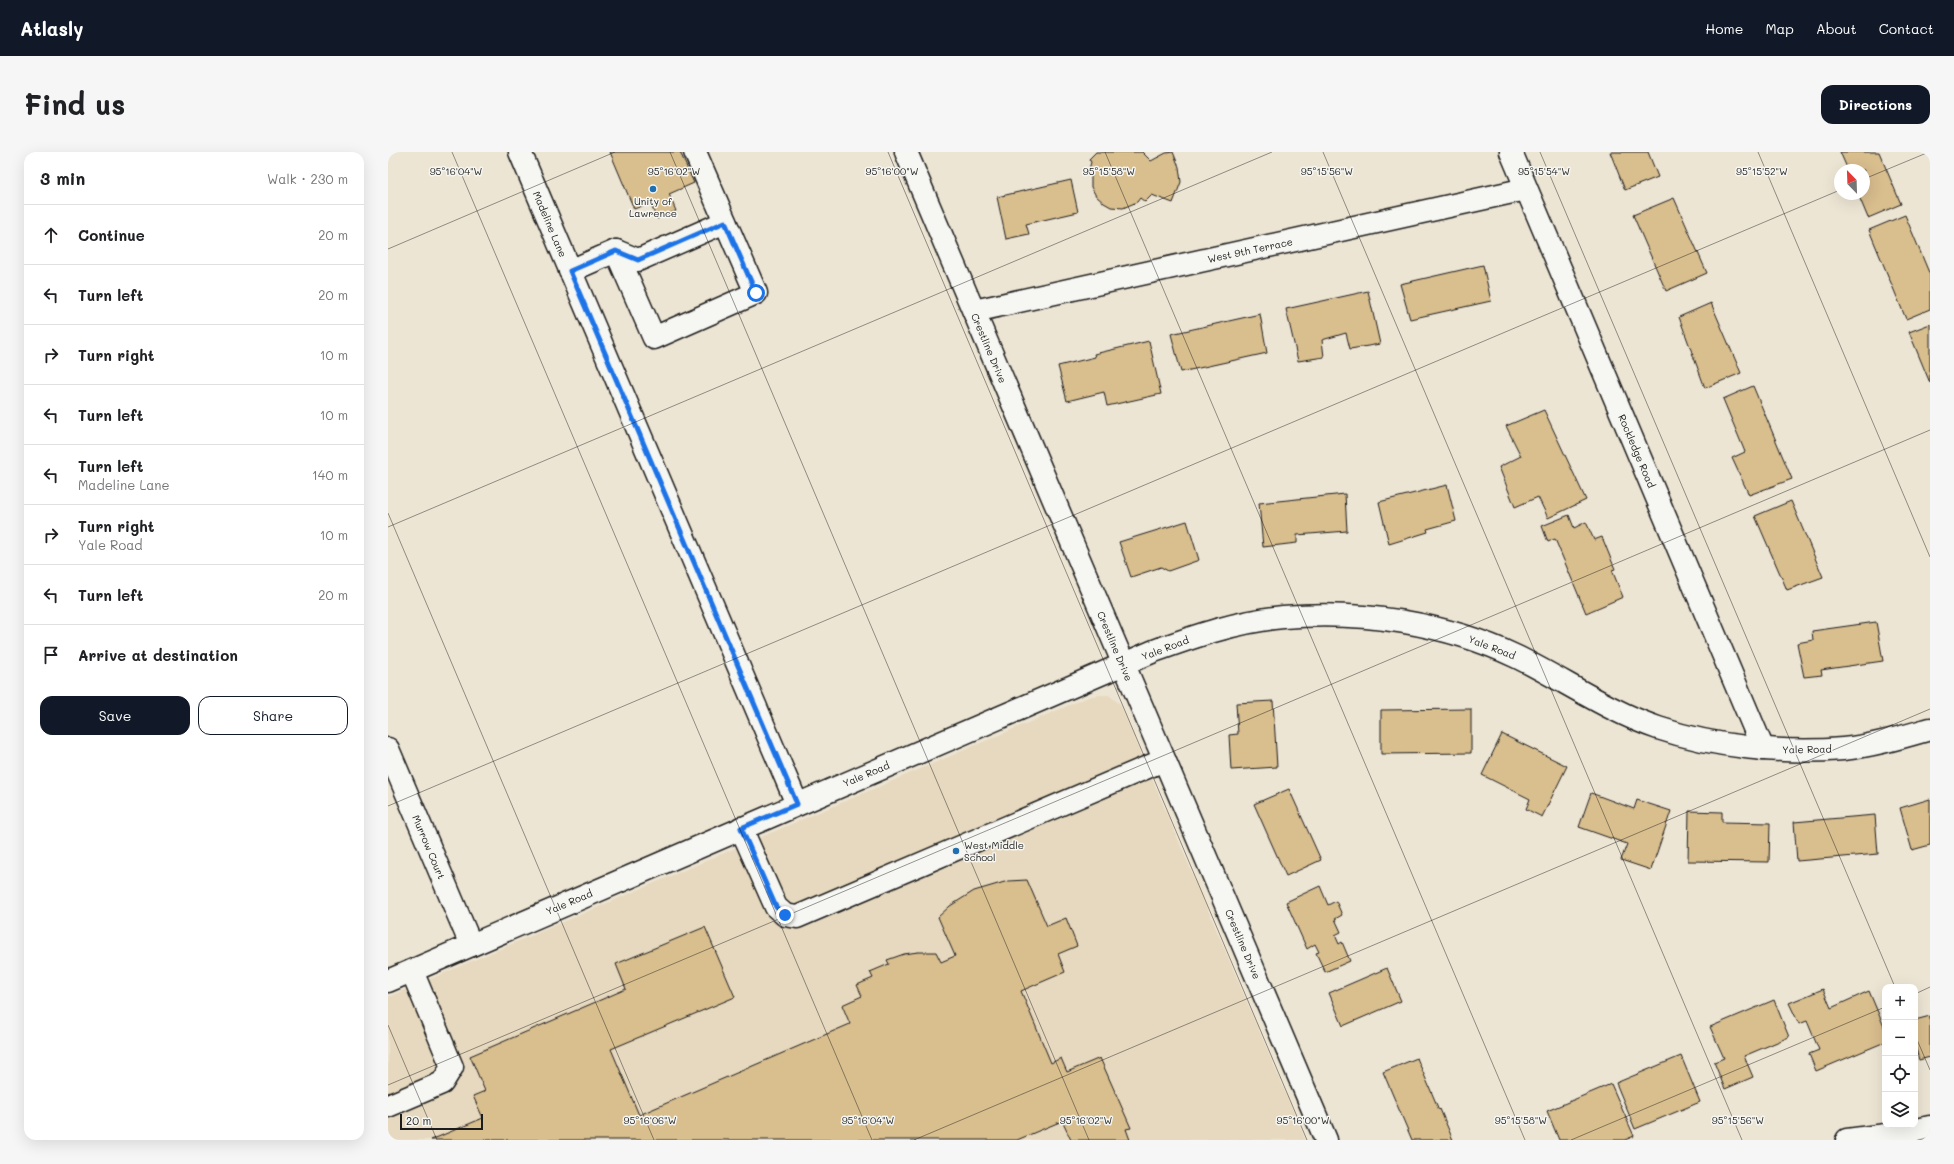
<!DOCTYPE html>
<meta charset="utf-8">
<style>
:root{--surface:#fff;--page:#f6f6f6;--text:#202124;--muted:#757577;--line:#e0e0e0;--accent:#111827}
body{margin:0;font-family:Mali,sans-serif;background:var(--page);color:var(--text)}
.controls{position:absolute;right:12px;bottom:12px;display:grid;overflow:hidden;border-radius:8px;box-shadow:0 4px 16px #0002}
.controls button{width:36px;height:36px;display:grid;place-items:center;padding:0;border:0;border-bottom:1px solid var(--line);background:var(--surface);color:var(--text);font:20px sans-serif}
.compass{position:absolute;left:1446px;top:12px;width:36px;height:36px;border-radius:50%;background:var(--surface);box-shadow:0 4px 16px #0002;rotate:337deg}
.scale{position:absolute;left:12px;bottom:10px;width:83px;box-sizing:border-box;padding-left:4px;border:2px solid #1c1c1c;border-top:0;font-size:11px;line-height:14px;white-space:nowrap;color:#1c1c1c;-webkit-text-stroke:3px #f6f6f2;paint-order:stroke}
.stop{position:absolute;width:12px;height:12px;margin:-9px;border:3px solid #1a73e8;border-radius:50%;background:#fff}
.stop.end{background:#1a73e8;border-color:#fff;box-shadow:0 1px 4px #0008}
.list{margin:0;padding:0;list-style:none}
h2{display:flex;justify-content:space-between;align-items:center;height:52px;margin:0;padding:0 16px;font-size:17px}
h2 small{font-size:13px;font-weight:400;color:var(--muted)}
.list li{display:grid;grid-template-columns:26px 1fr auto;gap:12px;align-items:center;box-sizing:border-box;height:60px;padding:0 16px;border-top:1px solid var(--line)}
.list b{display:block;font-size:15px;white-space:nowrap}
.list p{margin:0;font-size:13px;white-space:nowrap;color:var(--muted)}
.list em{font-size:13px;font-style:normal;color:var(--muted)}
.actions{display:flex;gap:8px;padding:12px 16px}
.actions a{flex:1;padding:9px 0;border:1px solid var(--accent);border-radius:12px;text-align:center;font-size:14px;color:var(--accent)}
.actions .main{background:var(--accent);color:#fff}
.icon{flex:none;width:22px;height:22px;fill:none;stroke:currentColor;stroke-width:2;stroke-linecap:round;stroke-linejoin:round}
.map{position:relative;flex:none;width:1542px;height:988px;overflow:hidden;border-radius:12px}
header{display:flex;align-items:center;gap:24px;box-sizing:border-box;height:56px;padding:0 20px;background:var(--accent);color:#fff}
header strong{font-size:19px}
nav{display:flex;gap:22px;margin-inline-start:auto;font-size:14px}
.intro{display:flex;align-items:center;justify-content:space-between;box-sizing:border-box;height:96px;padding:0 24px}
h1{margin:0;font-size:28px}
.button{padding:10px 18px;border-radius:12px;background:var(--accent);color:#fff;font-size:14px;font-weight:700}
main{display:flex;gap:24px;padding:0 24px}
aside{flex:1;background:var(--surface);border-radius:12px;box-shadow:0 4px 16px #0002}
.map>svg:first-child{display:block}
.built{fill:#e7d9bf}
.building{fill:#d9be8e;stroke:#1c1c1c}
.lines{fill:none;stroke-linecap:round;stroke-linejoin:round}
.minor-casing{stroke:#1c1c1c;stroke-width:25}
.minor{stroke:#f6f6f2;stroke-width:22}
.route{stroke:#1a73e8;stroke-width:5}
.ticks{fill:none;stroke:#1c1c1c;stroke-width:1;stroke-opacity:0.45}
.poi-dot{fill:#1f6fb2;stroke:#f6f6f2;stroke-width:1.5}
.labels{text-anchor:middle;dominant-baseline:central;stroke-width:3;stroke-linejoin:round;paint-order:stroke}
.poi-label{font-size:10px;fill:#1c1c1c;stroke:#f6f6f2}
.street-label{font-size:10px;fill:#1c1c1c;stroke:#f6f6f2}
.ticks-label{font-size:10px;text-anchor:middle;fill:#1c1c1c;stroke:#f6f6f2;stroke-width:3;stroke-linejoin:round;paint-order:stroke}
</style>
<header>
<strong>Atlasly</strong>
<nav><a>Home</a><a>Map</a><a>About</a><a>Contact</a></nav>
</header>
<div class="intro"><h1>Find us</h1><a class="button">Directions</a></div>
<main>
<aside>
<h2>3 min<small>Walk · 230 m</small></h2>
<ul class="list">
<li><svg class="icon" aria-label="ahead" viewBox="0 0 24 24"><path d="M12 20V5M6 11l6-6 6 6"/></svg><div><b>Continue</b></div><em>20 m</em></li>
<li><svg class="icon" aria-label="left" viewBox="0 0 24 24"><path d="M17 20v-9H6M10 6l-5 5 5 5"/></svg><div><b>Turn left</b></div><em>20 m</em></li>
<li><svg class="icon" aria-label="right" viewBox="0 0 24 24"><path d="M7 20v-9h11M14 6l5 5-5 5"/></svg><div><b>Turn right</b></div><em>10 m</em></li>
<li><svg class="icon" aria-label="left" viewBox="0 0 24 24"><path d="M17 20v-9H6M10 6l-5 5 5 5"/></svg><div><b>Turn left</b></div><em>10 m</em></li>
<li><svg class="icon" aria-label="left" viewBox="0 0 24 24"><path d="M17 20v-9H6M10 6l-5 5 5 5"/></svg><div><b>Turn left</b><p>Madeline Lane</p></div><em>140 m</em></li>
<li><svg class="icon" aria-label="right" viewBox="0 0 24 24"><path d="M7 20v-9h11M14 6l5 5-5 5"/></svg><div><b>Turn right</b><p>Yale Road</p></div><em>10 m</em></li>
<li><svg class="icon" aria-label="left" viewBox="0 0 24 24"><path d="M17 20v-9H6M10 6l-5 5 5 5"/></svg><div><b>Turn left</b></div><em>20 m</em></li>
<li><svg class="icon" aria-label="arrive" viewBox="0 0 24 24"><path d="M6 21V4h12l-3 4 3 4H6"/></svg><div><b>Arrive at destination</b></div></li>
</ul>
<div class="actions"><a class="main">Save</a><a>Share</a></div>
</aside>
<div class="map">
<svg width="1542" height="988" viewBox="0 0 1542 988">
<rect width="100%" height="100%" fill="#ede5d4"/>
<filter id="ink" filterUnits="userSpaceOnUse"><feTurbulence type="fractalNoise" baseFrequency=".025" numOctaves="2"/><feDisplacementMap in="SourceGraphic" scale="8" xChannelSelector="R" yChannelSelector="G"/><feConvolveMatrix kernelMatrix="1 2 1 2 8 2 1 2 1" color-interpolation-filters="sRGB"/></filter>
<g filter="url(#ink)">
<path class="built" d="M710,543H721L733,553L918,988H0V845L700,545Z"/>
<g class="building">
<path d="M222,0H292L306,31L281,42L288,59L269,67L262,51L246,57Z"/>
<path d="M708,0H754L763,9L778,1L785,0L791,15L793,30L785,51L764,43L757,50L752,46L749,50L735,56L723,55L716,51L708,44L703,35V22L700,21L703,10L701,7Z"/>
<path d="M1222,0H1260L1270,25L1237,38Z"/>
<path d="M1452,0H1491L1513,52L1480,66L1470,42H1476V18H1460Z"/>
<path d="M683,28L690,60L638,72L641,82L618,87L609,45Z"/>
<path d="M1286,46L1319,121L1278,139L1245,63Z"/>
<path d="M1517,63L1542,123V157L1518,167L1481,78Z"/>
<path d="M1095,113L1103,149L1022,167L1012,132Z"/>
<path d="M980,139L992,192L962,197L958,181L934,188L936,205L910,209L898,157Z"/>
<path d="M1323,151L1353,221L1317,236L1291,165Z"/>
<path d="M872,162L879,201L793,220L783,182Z"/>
<path d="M1542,172V231L1521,180Z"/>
<path d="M761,189L773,242L719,254L716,240L679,249L670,214L707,205L706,202Z"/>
<path d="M1365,234L1404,327L1361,343L1344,306L1357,300L1335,247Z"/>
<path d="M1156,258L1198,348L1160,366L1150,345L1127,355L1111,315L1133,304L1118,274Z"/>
<path d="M1059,333L1068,369L1039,377L1040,380L1001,392L991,350Z"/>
<path d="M957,342L959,379L909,383V391L875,395L871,351Z"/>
<path d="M1403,349L1435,425L1399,438L1367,364Z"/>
<path d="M1181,363L1186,376L1198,370L1206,388L1214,385L1227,417L1224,418L1235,445L1198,461L1167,387L1160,390L1154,374Z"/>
<path d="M799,369L811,408L780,419L773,415L743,425L731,390Z"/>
<path d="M1488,470L1495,509L1433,518L1434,523L1416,525L1409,491L1425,488L1424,479Z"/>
<path d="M885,549L889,615L843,618L841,583L850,582L848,551Z"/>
<path d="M1083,557V601L993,602V558Z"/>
<path d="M1114,582L1179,614L1154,665L1138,657L1142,647L1094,623Z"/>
<path d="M901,637L933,708L898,724L866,652Z"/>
<path d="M1203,641L1246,657L1249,648L1283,659L1263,718L1233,708L1239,692L1191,675Z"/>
<path d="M1542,647V693L1524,698L1512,656Z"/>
<path d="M1301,659L1334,660V670L1382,671L1381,710L1300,709Z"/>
<path d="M1487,663L1490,702L1409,709L1406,670Z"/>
<path d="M639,728L659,774L678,766L689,794L670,802L677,820L633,839L663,911L673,906L679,920L712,906L743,976L738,977L742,988H683L674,969L629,988H43L95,966L85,944L97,939L82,904L238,837L228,812L317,775L347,845L223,897L251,963L462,872L454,853L474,844L469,833L485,826L482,820L501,812L499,808L516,802L530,800H548L553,810L567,804L550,765L562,754L586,739L620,729Z"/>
<path d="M932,734L940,753L948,749L954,763L947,767L953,780L947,783L951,792L954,790L962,809L937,820L928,801L931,800L927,792L919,797L898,750Z"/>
<path d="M999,816L1013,849L955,874L941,841Z"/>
<path d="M1435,837L1443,856L1481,839L1497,877V890L1428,919L1421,902L1431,898L1419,869L1411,872L1401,851Z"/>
<path d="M1386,848L1401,885L1356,904L1365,925L1337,937L1326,910L1336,906L1322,875Z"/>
<path d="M1542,864V905L1531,908L1527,893V868Z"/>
<path d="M1293,904L1312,950L1247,977L1228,931Z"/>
<path d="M1029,906L1051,958L1052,957L1065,988H1024L995,920Z"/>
<path d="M1223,932L1246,984L1237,988H1171L1159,959Z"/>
</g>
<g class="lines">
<g class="minor-casing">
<g id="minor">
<path d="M132,0L409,652"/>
<path d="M518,0L938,988"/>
<path d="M1123,0L1375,597"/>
<path d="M228,99L266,186L368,141L307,0"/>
<path d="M182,119L228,99L250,108L337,70"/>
<path d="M586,159L1138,37"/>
<path d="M0,597L83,793"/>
<path d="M353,676L388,755L397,763L409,765L776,608"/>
<path d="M0,829L766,499C807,484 851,469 895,465C973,458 1058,471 1129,505C1176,528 1220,559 1270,576C1327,595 1395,602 1455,597C1484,594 1514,585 1542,577"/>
<path d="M0,954L54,931L64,915L24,819"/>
<path d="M1459,988L1521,980L1542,975"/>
</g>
</g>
<use href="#minor" class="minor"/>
</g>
</g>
<g class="lines" filter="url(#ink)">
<path class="route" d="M368,141L337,70L250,108L228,99L182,119L409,652L353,676L388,755L397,763"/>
</g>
<path class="ticks" d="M64,0L484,988M282,0L701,988M500,0L919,988M717,0L1137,988M935,0L1354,988M1152,0L1507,835M1370,0L1542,405M1476,27L1541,0M0,97L227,0M0,361L266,988M0,375L884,0M0,654L1452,38M1527,842L1542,835M0,873L49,988M1527,883L1542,918M0,933L1542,278M526,988L1542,557M1183,988L1497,855"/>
<g class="poi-dot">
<circle cx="265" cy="37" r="4"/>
<circle cx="568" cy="699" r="4"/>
</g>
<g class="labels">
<g class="poi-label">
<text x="265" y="49">Unity of<tspan x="265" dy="12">Lawrence</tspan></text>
<text x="576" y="693" text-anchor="start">West Middle<tspan x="576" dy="12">School</tspan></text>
</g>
<g class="street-label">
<text transform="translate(162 72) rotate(67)">Madeline Lane</text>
<text transform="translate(862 98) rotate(-12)">West 9th Terrace</text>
<text transform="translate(601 196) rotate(67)">Crestline Drive</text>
<text transform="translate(1249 299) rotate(67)">Rockledge Road</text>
<text transform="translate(727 494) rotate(67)">Crestline Drive</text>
<text transform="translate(1104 495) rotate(21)">Yale Road</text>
<text transform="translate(777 496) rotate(-21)">Yale Road</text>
<text transform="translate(1419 597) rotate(-1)">Yale Road</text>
<text transform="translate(478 622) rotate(-23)">Yale Road</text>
<text transform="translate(41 695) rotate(67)">Murrow Court</text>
<text transform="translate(181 750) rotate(-23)">Yale Road</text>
<text transform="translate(855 792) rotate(67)">Crestline Drive</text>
</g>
</g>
<g class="ticks-label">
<text x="68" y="23">95°16'04"W</text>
<text x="286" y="23">95°16'02"W</text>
<text x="504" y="23">95°16'00"W</text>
<text x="721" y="23">95°15'58"W</text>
<text x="939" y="23">95°15'56"W</text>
<text x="1156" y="23">95°15'54"W</text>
<text x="1374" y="23">95°15'52"W</text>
<text x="262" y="972">95°16'06"W</text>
<text x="480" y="972">95°16'04"W</text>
<text x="698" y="972">95°16'02"W</text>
<text x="915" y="972">95°16'00"W</text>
<text x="1133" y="972">95°15'58"W</text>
<text x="1350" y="972">95°15'56"W</text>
</g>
</svg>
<div class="controls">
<button>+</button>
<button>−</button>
<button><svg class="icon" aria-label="locate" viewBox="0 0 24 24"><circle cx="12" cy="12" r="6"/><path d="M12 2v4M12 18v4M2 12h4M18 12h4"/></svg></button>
<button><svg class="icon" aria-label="layers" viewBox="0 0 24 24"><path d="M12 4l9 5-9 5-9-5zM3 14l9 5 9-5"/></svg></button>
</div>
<svg class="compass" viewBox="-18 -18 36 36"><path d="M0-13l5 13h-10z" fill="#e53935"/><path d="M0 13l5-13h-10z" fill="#757577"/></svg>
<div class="scale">20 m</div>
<div class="stop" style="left:368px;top:141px"></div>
<div class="stop end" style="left:397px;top:763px"></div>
</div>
</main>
